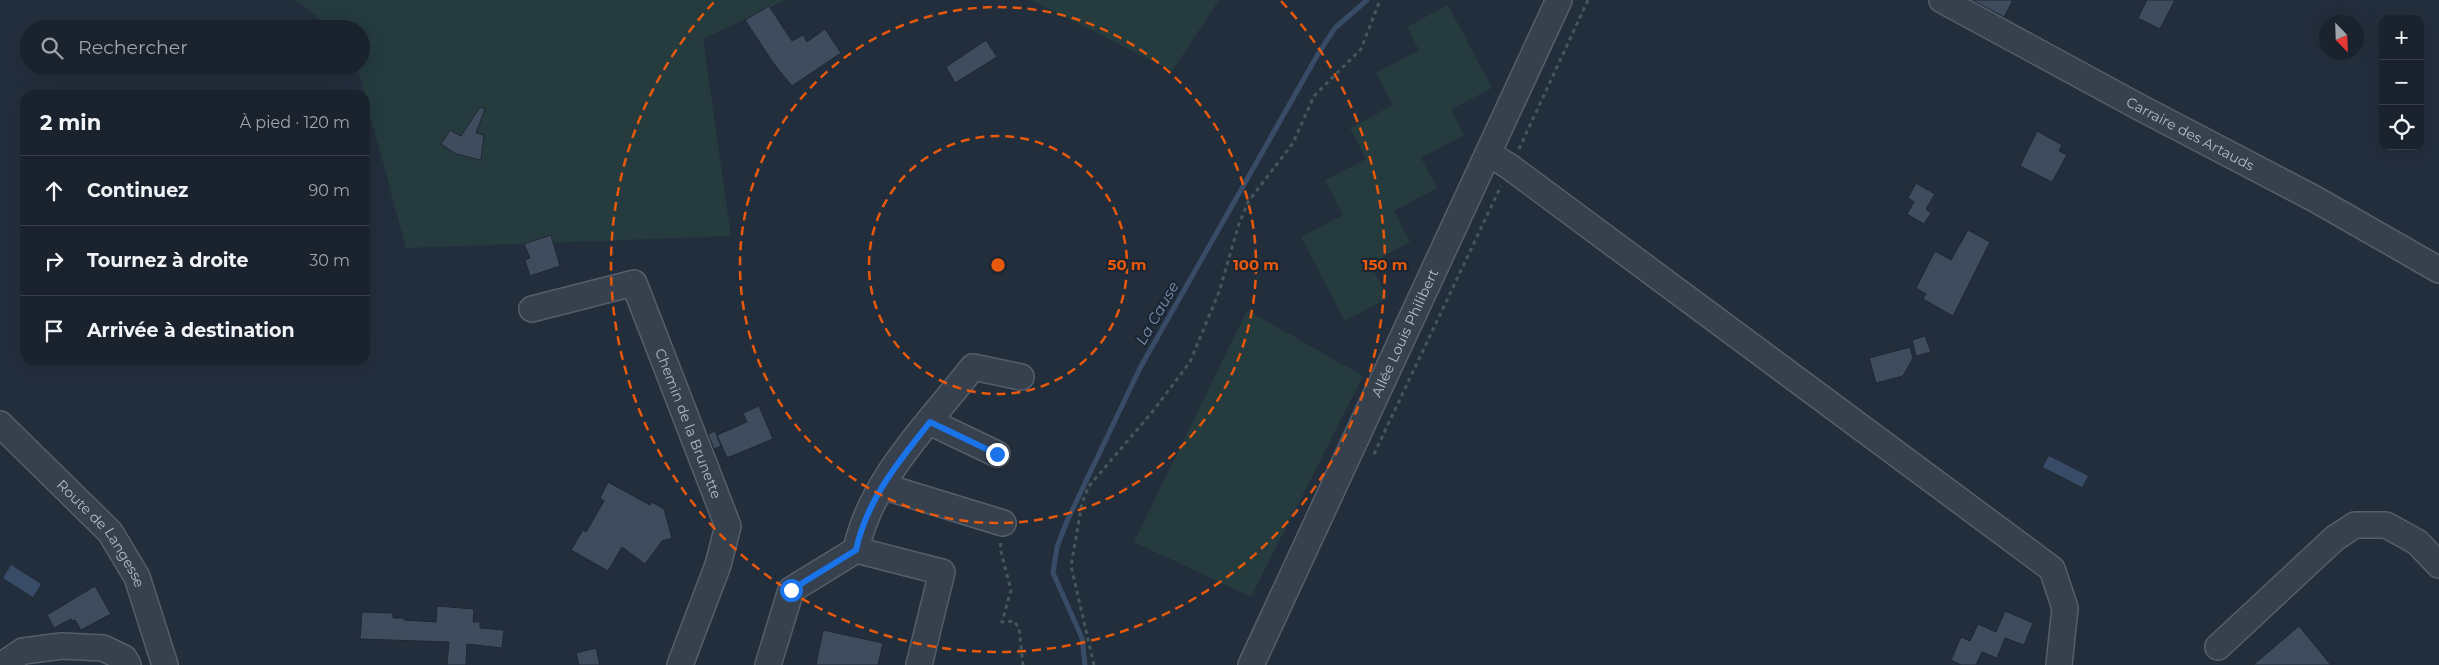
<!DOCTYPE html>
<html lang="fr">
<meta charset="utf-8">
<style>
:root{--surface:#1a222e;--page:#232a36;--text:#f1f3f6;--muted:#9fa4aa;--line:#383f4a}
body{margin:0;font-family:Montserrat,sans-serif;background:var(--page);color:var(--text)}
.controls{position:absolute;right:15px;top:15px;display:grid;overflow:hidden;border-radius:10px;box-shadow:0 5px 20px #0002}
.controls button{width:45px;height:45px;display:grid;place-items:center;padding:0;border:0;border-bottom:1px solid var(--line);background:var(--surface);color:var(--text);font:25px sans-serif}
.compass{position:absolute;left:2319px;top:15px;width:45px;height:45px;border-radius:50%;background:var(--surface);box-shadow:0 5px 20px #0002;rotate:157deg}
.stop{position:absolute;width:15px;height:15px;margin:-11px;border:4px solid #1a73e8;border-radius:50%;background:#fff}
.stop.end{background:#1a73e8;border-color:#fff;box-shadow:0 1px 5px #0008}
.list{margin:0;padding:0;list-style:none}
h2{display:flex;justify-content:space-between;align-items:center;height:65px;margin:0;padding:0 20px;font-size:21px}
h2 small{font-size:16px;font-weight:400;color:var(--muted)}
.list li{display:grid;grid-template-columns:32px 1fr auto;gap:15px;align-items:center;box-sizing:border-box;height:70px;padding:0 20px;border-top:1px solid var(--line)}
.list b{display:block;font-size:19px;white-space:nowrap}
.list em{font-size:16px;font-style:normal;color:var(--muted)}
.icon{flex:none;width:28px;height:28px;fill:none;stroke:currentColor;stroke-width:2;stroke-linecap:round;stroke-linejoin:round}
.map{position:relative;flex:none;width:2439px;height:665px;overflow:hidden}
.search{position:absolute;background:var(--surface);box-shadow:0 5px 20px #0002;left:20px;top:20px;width:350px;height:55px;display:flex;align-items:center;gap:12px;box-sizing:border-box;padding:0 18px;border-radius:28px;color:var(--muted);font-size:19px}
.panel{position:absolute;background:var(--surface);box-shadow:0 5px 20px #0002;left:20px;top:90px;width:350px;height:275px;border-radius:15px}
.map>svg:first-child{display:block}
.green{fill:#253b3e}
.water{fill:#384b67}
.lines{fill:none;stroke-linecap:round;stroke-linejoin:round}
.stream{stroke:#384b67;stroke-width:5}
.building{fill:#3f4c5d;stroke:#1e2734}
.minor-casing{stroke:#555e6b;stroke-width:28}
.path{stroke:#43585b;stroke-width:3;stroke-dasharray:4 4;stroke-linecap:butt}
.minor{stroke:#37404d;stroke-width:25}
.route{stroke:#1a73e8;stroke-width:6}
.ring{fill:none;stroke:#e8590c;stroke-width:2.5;stroke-dasharray:9 6}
.labels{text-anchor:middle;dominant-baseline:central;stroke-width:4.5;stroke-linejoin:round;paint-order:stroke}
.street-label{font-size:14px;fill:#b2bbc9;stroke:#1c2532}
.water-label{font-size:15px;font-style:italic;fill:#7990b1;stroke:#1c2532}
.centre{fill:#e8590c;stroke:#1c2532;stroke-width:2.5}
.ring-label{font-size:15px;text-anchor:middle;font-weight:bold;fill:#e8590c;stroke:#1c2532;stroke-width:4.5;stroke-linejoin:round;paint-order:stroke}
</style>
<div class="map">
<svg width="2439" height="665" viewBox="0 0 2439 665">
<rect width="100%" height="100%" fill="#232e3d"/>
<g class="green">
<path d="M295,0H786L703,39L731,236L406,248L357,66H361V29H333Z"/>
<path d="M1031,0H1219L1172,71Z"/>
<path d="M1448,5L1492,88L1451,109L1464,135L1421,158L1437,188L1394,211L1410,242L1370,264L1388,298L1345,321L1301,237L1343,215L1325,180L1366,159L1350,128L1393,105L1376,73L1419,50L1407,27Z"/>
<path d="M1247,310L1363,376L1251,597L1134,542Z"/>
</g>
<g class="water">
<path d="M2049,456L2088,476L2082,487L2043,467Z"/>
<path d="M11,565L41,584L33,597L3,578Z"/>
</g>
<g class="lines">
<path class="stream" d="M1085,665L1082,638L1053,573L1057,547L1067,521L1140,368L1318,54L1335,28L1367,0"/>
</g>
<g class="building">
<path d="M1972,0H2013L2004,17Z"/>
<path d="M2147,0H2175L2160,29L2138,18Z"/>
<path d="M769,6L792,41L803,35L807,42L825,29L841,53L792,86L774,64L745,20Z"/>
<path d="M986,40L997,57L955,83L946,67Z"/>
<path d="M480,107L485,109L476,133L484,135L481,160L456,154L441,144L450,130L461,136Z"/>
<path d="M2037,131L2062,145L2059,151L2067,155L2052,182L2020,166Z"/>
<path d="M1916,183L1935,194L1926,209L1931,213L1924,224L1907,214L1914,202L1908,198Z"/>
<path d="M1968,230L1990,242L1953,316L1923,299L1926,294L1916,288L1935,251L1951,260Z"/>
<path d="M551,235L560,266L530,276L525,260L530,258L524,244Z"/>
<path d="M1925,336L1931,352L1916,356L1912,340Z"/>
<path d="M1910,347L1913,358L1903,376L1876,383L1869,358Z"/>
<path d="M759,406L773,439L727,458L717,435L747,422L743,413Z"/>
<path d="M715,431L721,446L714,449L708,434Z"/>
<path d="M608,482L650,505L652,502L664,509L672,538L662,541L645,564L622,547L608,571L571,550L583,530L586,532L604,501L600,498Z"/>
<path d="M95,586L111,614L81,630L75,620L72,621L71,619L54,628L47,615Z"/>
<path d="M437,606L474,609L473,622H480V628L504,630L502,648L467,644L466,665H447L449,642L360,639L362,612L393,613V618H404V620L436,622Z"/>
<path d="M2005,611L2033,623L2024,645L2005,638L1997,658L1982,652L1976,665H1961L1951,660L1961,637L1970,641L1978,624L1996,632Z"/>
<path d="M2299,626L2331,665H2253Z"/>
<path d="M823,630L883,643L878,665H816Z"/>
<path d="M596,648L600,665H579L576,653Z"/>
</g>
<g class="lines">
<g class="minor-casing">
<g id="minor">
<path id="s1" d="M1942,0L2141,108L2315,199L2439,270"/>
<path d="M1488,153L1510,167L2052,569L2065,608L2059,665"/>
<path id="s2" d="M532,309L634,283L728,526L718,565L680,665"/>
<path d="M930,422L997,454"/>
<path id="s3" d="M0,424L110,532L137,577L165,665"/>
<path d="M882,486L1003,523"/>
<path d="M856,550L942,572L919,665"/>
<path d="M2218,647L2335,538L2355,525H2386L2417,542L2439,565"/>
<path d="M2,665L23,651L62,646L103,648L124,658L128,665"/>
<path d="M768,665L791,590L856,550C871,479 929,423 973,367L1021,377"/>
<path id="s4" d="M1251,665L1559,0"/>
</g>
</g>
<g class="path">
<path d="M1519,149L1588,0"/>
<path d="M1374,454L1501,186"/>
<path d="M1001,543L1000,548L1011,590L1002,622L1014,621L1019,628L1023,665"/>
<path d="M1094,665L1071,566L1082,503L1089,486L1153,411L1190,362L1219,292L1239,224L1248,202L1293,143L1314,96L1361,49L1380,0"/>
</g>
<use href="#minor" class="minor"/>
</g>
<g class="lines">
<path class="route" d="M791,590L856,550C867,499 899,461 930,422L997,454"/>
</g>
<g class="ring">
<circle cx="998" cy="265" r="129"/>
<circle cx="998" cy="265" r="258"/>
<path d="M1281 1A387 387 0 1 1 715 1"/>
</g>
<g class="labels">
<g class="street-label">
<text stroke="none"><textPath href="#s1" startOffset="282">Carraire des Artauds</textPath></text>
<text stroke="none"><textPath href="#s4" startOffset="366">Allée Louis Philibert</textPath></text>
<text stroke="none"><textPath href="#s2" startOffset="256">Chemin de la Brunette</textPath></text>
<text stroke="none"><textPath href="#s3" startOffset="150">Route de Langesse</textPath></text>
</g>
<g class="water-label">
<text transform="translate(1157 313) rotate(-60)">La Cause</text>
</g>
</g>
<circle cx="998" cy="265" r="8" class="centre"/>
<g class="ring-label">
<text x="1127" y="270">50 m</text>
<text x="1256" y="270">100 m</text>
<text x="1385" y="270">150 m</text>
</g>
</svg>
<div class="controls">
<button>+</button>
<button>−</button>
<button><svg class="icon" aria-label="locate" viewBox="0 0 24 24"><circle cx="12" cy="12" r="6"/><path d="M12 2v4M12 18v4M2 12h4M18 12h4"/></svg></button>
</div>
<svg class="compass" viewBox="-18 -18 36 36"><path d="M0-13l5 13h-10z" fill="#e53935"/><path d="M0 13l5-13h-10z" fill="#9fa4aa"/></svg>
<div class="stop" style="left:791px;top:590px"></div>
<div class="stop end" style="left:997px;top:454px"></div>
<div class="search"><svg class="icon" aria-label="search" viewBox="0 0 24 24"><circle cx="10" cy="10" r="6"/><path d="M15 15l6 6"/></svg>Rechercher</div>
<section class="panel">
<h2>2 min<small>À pied · 120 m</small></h2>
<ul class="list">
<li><svg class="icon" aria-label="ahead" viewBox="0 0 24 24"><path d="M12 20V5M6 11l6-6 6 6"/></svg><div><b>Continuez</b></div><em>90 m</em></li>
<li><svg class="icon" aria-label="right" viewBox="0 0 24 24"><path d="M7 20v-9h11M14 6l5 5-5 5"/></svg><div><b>Tournez à droite</b></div><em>30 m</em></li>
<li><svg class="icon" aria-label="arrive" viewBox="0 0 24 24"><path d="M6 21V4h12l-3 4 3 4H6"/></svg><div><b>Arrivée à destination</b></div></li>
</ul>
</section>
</div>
